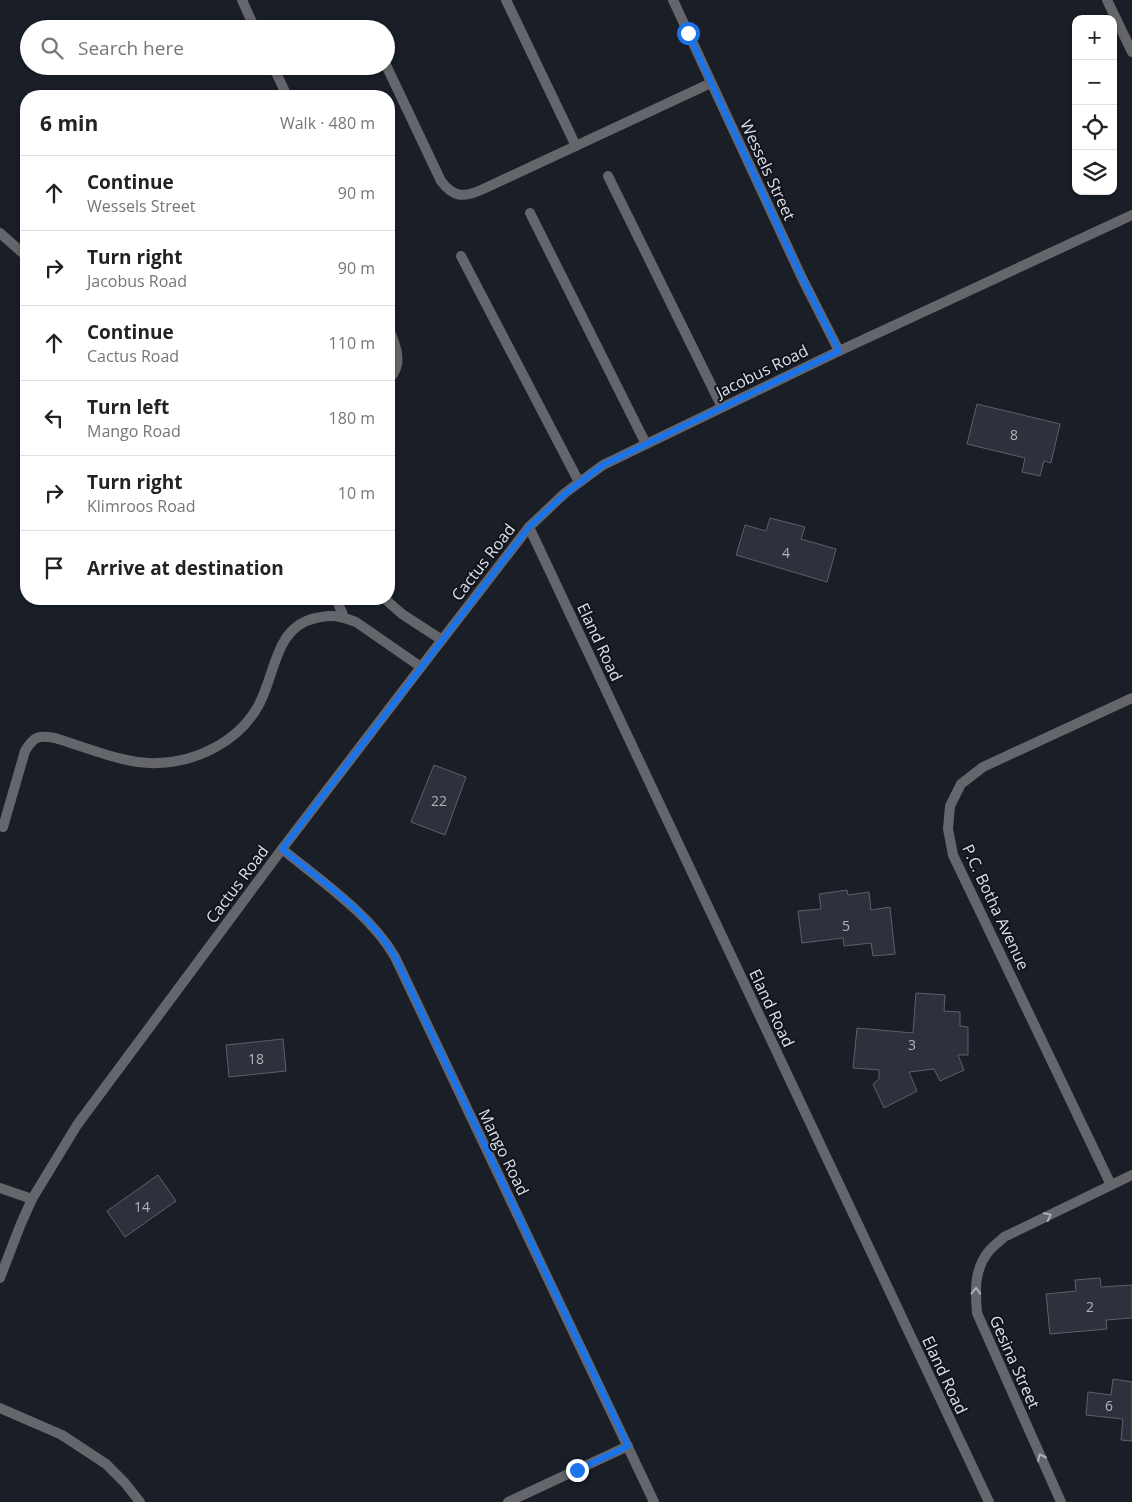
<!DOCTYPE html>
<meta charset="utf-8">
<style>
:root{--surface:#fff;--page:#f2f2f2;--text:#222;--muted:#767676;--line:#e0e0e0}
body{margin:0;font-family:"Open Sans",sans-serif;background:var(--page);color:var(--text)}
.controls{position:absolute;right:15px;top:15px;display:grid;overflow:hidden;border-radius:10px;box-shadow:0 1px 4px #0004}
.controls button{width:45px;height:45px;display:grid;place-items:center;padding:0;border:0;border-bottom:1px solid var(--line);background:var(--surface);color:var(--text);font:25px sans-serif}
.stop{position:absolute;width:15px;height:15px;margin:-11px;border:4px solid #1a73e8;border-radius:50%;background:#fff}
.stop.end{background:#1a73e8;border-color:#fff;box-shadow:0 1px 5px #0008}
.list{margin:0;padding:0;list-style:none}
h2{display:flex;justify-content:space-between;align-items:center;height:65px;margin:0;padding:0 20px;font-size:21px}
h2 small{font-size:16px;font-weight:400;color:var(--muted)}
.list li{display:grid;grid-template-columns:32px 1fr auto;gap:15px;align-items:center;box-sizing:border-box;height:75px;padding:0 20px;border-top:1px solid var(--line)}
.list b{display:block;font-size:19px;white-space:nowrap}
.list p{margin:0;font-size:16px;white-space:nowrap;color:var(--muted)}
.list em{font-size:16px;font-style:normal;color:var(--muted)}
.icon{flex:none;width:28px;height:28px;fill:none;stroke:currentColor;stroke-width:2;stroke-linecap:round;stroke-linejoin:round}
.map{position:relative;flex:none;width:1132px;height:1502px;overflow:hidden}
.search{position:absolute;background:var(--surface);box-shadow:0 1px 4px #0004;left:20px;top:20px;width:375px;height:55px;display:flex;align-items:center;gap:12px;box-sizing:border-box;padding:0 18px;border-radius:28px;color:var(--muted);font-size:19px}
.panel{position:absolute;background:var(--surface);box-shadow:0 1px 4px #0004;left:20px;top:90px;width:375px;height:515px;border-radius:20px}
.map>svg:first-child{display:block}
.building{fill:#2c313b;stroke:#5b606b}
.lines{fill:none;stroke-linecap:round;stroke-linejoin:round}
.street{stroke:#64666b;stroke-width:10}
.oneway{stroke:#adafb5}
.route{stroke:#1a73e8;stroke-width:6}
.labels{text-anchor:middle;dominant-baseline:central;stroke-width:4;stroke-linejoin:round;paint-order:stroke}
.number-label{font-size:14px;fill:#b1b4bb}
.street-label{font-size:16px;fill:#dde0e6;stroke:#11141d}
</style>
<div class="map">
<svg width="1132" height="1502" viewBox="0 0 1132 1502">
<rect width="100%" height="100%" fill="#191e27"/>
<g class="building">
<path d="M977,404L1060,424L1051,463L1044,461L1040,476L1022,472L1025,458L967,444Z"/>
<path d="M770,518L805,527L801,539L836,549L827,582L736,555L745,525L766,531Z"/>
<path d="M434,765L466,777L445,835L411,822Z"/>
<path d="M847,890L848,895L869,892L871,910L890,907L895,954L873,956L871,943L844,946L843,938L802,943L798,911L821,909L819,894Z"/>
<path d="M916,993L945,995L944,1011L960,1012V1026L968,1027V1055H958L964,1070L940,1081L934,1069L909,1072L917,1091L884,1108L873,1084L879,1079V1070L853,1068L857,1028L913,1033Z"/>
<path d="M283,1039L286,1071L229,1077L226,1045Z"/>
<path d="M158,1175L176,1201L125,1237L107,1211Z"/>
<path d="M1100,1278L1101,1287L1132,1285V1318L1106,1320L1107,1329L1050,1334L1046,1294L1076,1291L1075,1280Z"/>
<path d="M1113,1379L1132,1382V1441L1121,1440L1123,1419L1086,1415L1088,1392L1111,1395Z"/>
</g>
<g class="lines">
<g class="street">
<path d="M242,0L255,29"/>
<path d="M506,0L576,146"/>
<path d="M673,0L802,278L839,351"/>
<path d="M1107,0L1132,52"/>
<path d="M369,27V29"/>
<path d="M386,65L441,181C453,197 463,198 481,190L711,83"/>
<path d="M273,66L287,96"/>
<path d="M608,176L722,407"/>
<path d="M530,213L646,444"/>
<path d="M0,233L26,256"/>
<path d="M461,256L579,482"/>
<path d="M389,329C396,346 404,364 389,379"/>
<path d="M529,527L989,1502"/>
<path d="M336,599L344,617"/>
<path d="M385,599L402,614L442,640"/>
<path d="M3,827L25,751C34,736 39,735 55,738C85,747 127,765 158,763C196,762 237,742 257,708C276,677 273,627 316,618C332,614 340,616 356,622L421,667"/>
<path d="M282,849C320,880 371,915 395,957L654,1502"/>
<path d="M1111,1185L953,855L948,829L950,806L961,784L983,767L1132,698"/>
<path d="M0,1188L32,1199"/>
<path d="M0,1278L20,1226L32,1199L77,1125L282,849L421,667L529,527L565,493L603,465L839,351L1132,215"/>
<path d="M0,1408L62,1435L106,1464L125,1483L140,1502"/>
<path d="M508,1502L628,1446"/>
<path d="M1061,1502L977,1313C975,1291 974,1269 989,1251C993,1246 999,1242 1004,1237L1132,1175"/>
</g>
</g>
<defs><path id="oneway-chevron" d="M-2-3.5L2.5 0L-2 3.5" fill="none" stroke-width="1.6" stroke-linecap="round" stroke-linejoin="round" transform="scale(1.25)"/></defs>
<g class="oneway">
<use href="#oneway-chevron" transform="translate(1048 1216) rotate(-26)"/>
<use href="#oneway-chevron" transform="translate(976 1291) rotate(-89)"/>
<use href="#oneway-chevron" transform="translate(1041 1457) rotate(-114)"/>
</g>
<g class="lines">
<path class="route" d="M577,1470L628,1446L395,957C371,914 320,880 282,849L529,527L566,493L603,465L839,351L802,278L688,33"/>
</g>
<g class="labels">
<g class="number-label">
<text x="1014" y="434">8</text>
<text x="786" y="552">4</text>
<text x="439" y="800">22</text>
<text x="846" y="925">5</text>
<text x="912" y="1044">3</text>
<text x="256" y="1058">18</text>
<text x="142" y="1206">14</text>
<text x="1090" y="1306">2</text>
<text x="1109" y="1405">6</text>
</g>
<g class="street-label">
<text transform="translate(768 170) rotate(65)">Wessels Street</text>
<text transform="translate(762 371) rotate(-26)">Jacobus Road</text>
<text transform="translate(483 562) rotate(-52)">Cactus Road</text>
<text transform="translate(600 642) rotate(65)">Eland Road</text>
<text transform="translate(237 884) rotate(-53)">Cactus Road</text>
<text transform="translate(996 907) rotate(65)">P.C. Botha Avenue</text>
<text transform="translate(772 1008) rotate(65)">Eland Road</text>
<text transform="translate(504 1152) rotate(64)">Mango Road</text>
<text transform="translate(1015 1362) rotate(66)">Gesina Street</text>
<text transform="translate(945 1375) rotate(65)">Eland Road</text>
</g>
</g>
</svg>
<div class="controls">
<button>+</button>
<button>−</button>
<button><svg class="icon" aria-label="locate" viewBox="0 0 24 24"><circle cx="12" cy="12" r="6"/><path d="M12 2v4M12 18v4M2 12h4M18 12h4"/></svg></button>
<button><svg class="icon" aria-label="layers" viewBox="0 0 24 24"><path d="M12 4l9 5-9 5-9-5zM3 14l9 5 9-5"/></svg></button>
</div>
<div class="stop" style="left:688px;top:33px"></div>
<div class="stop end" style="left:577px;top:1470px"></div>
<div class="search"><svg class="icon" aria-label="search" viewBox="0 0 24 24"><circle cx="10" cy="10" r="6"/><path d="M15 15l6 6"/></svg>Search here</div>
<section class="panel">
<h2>6 min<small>Walk · 480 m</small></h2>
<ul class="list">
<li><svg class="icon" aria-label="ahead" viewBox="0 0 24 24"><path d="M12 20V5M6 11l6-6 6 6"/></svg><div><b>Continue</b><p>Wessels Street</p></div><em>90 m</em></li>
<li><svg class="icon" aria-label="right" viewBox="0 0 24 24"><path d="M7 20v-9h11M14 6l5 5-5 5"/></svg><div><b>Turn right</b><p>Jacobus Road</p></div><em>90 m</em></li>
<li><svg class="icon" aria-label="ahead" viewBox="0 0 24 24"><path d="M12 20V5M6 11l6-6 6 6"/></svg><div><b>Continue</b><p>Cactus Road</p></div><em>110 m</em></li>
<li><svg class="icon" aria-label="left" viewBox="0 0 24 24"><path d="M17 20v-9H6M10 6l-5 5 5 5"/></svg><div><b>Turn left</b><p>Mango Road</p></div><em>180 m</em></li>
<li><svg class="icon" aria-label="right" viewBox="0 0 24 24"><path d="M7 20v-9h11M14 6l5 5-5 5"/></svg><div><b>Turn right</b><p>Klimroos Road</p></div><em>10 m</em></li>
<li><svg class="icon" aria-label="arrive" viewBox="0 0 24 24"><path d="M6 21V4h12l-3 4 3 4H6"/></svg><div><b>Arrive at destination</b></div></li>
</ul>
</section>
</div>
